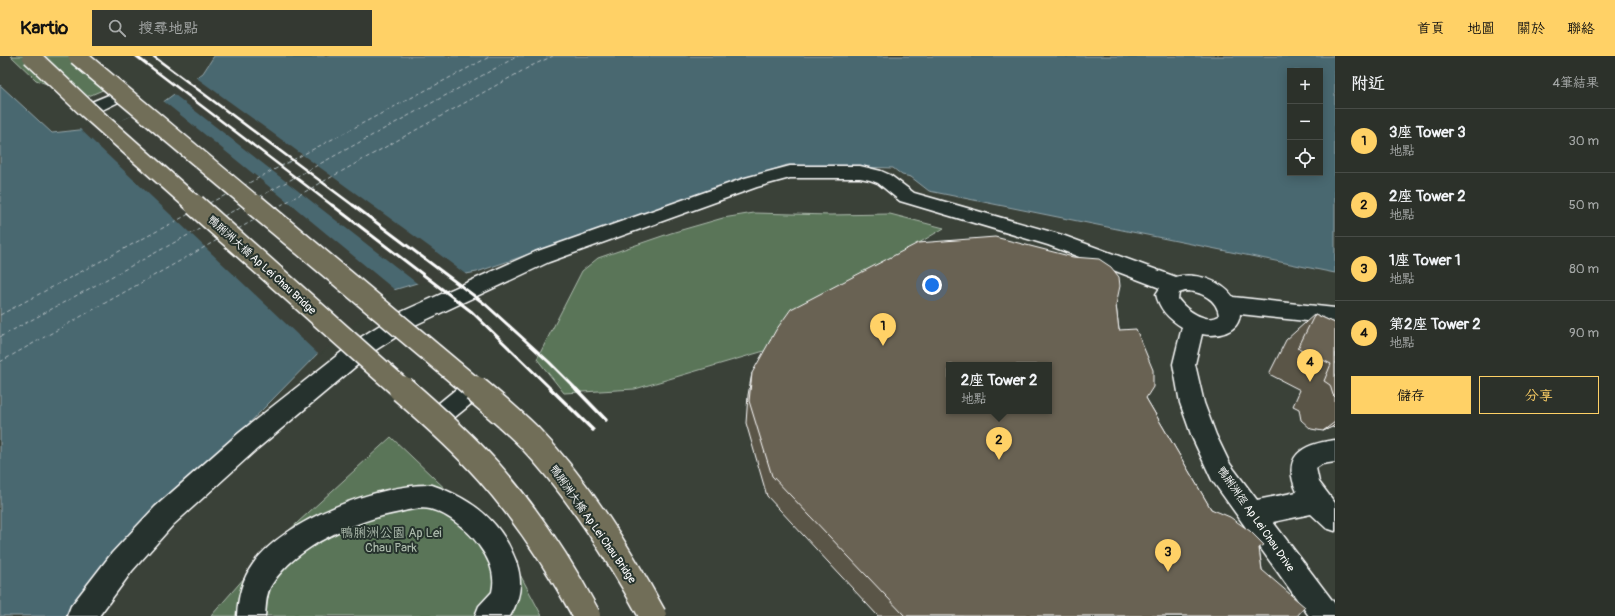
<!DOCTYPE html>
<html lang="zh-TW">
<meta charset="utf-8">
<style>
:root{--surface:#2c312a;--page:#343932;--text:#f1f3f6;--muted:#a6a9a8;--line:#484c47;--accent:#ffd166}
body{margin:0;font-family:Pangolin,"LXGW WenKai TC",sans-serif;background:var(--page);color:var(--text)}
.controls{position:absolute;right:12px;top:12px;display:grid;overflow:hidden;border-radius:0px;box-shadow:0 2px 10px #0003}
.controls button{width:36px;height:36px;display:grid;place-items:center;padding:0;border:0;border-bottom:1px solid var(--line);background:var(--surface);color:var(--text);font:20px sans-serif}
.you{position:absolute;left:932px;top:229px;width:14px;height:14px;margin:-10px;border:3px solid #fff;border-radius:50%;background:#1a73e8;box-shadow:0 0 0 6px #1a73e833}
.badge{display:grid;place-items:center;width:26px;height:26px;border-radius:50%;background:var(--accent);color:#111;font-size:13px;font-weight:700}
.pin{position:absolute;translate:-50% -33px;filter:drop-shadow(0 1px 2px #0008)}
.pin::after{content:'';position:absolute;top:21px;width:14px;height:12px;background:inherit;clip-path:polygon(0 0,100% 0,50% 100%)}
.popup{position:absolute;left:946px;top:306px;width:106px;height:52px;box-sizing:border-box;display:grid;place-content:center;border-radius:0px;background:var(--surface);filter:drop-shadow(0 1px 3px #0005);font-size:13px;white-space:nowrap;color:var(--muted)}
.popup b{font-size:15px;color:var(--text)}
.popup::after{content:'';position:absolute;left:50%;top:100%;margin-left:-8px;border:8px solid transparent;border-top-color:var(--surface)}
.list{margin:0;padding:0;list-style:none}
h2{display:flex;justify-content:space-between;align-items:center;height:52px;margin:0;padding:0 16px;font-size:17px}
h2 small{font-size:13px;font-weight:400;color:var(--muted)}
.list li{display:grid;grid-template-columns:26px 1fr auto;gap:12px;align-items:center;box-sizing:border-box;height:64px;padding:0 16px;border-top:1px solid var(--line)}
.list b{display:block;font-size:15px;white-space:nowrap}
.list p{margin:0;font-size:13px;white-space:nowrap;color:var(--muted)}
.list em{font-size:13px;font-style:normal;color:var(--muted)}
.actions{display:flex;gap:8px;padding:12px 16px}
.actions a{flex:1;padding:9px 0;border:1px solid var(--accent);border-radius:0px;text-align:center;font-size:14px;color:var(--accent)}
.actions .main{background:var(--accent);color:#111}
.icon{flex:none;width:22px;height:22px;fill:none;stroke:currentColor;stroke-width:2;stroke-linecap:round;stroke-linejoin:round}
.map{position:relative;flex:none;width:1335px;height:560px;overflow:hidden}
header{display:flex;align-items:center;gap:24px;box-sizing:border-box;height:56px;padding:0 20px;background:var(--accent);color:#111}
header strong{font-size:19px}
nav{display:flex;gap:22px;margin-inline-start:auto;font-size:14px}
.search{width:280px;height:36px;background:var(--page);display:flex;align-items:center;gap:10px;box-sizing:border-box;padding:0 14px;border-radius:0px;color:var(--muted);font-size:15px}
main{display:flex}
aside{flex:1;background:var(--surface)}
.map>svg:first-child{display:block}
.green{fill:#5a7459;stroke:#acbaac}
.water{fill:#4a6770;stroke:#92a4a9;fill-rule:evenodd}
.pier{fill:#3a4138}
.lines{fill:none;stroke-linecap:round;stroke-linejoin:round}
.ferry{stroke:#aebbbf;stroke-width:1;stroke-dasharray:4 3;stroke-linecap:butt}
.minor-casing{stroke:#fff;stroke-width:3}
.minor{fill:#26332d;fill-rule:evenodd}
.rail-far2{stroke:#fff;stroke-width:2.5}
.rail-far1{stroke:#fff;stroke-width:3}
.rail{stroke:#fff;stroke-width:3.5}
.major-bridge-far2-casing{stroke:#fff;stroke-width:20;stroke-linecap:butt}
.major-bridge-far1-casing{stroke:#fff;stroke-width:24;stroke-linecap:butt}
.major-bridge-casing{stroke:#fff;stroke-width:29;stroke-linecap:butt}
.major-bridge-far2{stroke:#716e59;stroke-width:17}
.major-bridge-far1{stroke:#716e59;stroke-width:21}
.major-bridge{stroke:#716e59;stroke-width:26}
.wall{fill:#5a5447;stroke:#fff}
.shaded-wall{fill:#4a4539;stroke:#fff}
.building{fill:#696252;stroke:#fff;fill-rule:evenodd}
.labels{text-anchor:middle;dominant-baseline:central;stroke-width:4;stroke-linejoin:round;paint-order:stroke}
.street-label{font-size:11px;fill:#fff;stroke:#26332d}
.near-park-label{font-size:13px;fill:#acbaac;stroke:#26332d}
</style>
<header>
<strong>Kartio</strong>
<div class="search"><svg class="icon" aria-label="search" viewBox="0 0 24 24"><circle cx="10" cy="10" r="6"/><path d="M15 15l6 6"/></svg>搜尋地點</div>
<nav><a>首頁</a><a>地圖</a><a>關於</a><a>聯絡</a></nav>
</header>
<main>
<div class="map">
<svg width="1335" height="560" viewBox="0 0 1335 560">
<rect width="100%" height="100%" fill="#3a4138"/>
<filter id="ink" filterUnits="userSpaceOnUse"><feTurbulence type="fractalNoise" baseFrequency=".025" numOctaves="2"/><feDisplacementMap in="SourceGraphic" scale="8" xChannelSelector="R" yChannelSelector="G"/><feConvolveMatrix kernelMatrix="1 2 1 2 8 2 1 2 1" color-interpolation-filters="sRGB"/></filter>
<g filter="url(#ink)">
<g class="green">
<path d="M11,0H76L112,30L70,48L52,30L36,24Z"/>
<path d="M754,157L830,159L890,158L944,172L914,190L771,293L635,333L564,337L537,303L582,215L598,202L671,177L723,162Z"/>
<path d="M391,381L476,462L515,509L542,560H211L273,489Z"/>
</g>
<path class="water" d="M214,0H1335V217L929,135L911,121L902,119L893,112L787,109L477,216L417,227L387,236L327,288L97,522L73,560H0V29L52,77L106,71L159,49L203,17ZM1290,15H1320V117H1290Z"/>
<g class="pier">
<path d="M194,20L431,192L468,220L418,228L171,36Z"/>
<path d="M162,44L282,141L396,235L388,238L319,299L79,72L105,69L127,62Z"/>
</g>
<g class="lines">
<g class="ferry">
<path d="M243,130L491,0"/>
<path d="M259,141L518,0"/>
<path d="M209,147L228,138"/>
<path d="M274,153L531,10L553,0"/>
<path d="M224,160L242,150"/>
<path d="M238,173L256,163"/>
<path d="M0,259L189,158"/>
<path d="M0,281L203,171"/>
<path d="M0,306L219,183"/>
</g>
<g class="minor-casing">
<g id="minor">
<path d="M123,33L129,35L131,38L129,41L94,58L88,59L82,58L80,54L82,50Z"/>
<path d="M790,110H860L881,115L890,119L914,137L1062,179L1176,221C1195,216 1222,225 1233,241L1335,252V268L1240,258C1239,277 1217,281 1202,278L1195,308L1204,347L1216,379L1230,408L1257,444L1297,436C1281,400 1302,388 1335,384V406L1322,408L1316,412L1319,426L1335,447V475L1326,472L1311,458L1273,466L1335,548V560H1309L1212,424L1192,381L1180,347L1173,308L1182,271C1169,263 1159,253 1156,238L1160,232L1048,189L900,145L878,127L870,124L860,122H790L757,131L549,206L415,269L374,295L257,393L173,469L132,515L99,560H67L71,550L112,497L155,451L239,377L358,283L399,257L535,196L745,122ZM1185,235C1200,235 1218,243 1219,260C1205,268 1186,254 1178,243L1179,237Z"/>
<path d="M474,322L482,325L486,332L482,339L444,370L436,373L428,370L424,363L428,356L466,325Z"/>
<path d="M432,429C467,441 497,461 512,496C523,519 523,538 510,560H475L479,550L492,536C496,520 490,504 480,491C471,476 447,457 430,453C421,451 408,454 400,456C356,464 297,489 272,528C266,536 266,550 265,560H237C238,542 242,523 253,508C283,465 379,427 432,429Z"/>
</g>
</g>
<use href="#minor" class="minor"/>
<g class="rail-far2">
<path d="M136,0L333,150"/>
<path d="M153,0L354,150"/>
</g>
<g class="rail-far1">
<path d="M332,149L472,256L552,334"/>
<path d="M353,149L485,248L549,306L577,334"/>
</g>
<g class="rail">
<path d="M551,333L593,374"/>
<path d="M576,333L606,364"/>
</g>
<g class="major-bridge-far2-casing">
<g id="major-bridge-far2">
<path d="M31,0L88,54L196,150"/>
<path d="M77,0L256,150"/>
</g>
</g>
<g class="major-bridge-far1-casing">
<g id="major-bridge-far1">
<path d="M195,149L403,334"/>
<path d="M255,149L476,334"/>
</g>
</g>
<g class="major-bridge-casing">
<g id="major-bridge">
<path d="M402,333C432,359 461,385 488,415C527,459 559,508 587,560"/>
<path d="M475,333C493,348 511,363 528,380C578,432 618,496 653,560"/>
</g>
</g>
<use href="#major-bridge-far2" class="major-bridge-far2"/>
<use href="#major-bridge-far1" class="major-bridge-far1"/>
<use href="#major-bridge" class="major-bridge"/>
</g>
<g class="wall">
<path d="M1116,249L1119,274L1146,342L1211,453L1259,492L1262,514L1297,560H878L767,440L746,367L748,339L752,317Z"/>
<path d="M1315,258L1335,267V372L1332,371L1323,375L1311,373L1301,364L1299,353L1293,350L1300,334L1269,318L1286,284Z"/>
</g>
<path class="shaded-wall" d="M1335,366V368L1332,371L1323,375Z"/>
<g class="building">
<path d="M995,181L1073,201L1099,203L1111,211L1119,221L1120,230L1116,249L1119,274L1136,273L1153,314V331L1146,342L1211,453L1230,461L1250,475L1264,489L1259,492L1262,514L1305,551L1297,560H905L772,420L749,345L752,317L776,274L791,253L918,187ZM949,309H1049V355H949Z"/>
<path d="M1315,258L1335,267V341L1333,339L1330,329L1324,325L1331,308L1298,292Z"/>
</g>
</g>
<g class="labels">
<g class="street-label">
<text transform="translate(262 209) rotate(42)">鴨脷洲大橋 Ap Lei Chau Bridge</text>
<text transform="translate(1256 463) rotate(55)">鴨脷洲徑 Ap Lei Chau Drive</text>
<text transform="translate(593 468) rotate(55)">鴨脷洲大橋 Ap Lei Chau Bridge</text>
</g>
<g class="near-park-label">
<text x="391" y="477">鴨脷洲公園 Ap Lei<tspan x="391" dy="15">Chau Park</tspan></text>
</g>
</g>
</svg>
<div class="controls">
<button>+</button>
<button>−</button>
<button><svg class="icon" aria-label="locate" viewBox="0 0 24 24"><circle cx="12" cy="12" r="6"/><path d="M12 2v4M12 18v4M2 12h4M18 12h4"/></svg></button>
</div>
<div class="you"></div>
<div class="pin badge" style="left:883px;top:290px">1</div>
<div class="pin badge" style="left:999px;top:404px">2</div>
<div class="popup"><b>2座 Tower 2</b>地點</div>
<div class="pin badge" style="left:1168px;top:516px">3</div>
<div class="pin badge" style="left:1310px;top:326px">4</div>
</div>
<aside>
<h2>附近<small>4筆結果</small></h2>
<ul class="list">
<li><span class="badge">1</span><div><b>3座 Tower 3</b><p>地點</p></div><em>30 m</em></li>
<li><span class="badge">2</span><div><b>2座 Tower 2</b><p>地點</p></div><em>50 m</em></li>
<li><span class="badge">3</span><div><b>1座 Tower 1</b><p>地點</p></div><em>80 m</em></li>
<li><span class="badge">4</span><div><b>第2座 Tower 2</b><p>地點</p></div><em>90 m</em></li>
</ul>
<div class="actions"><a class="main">儲存</a><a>分享</a></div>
</aside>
</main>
